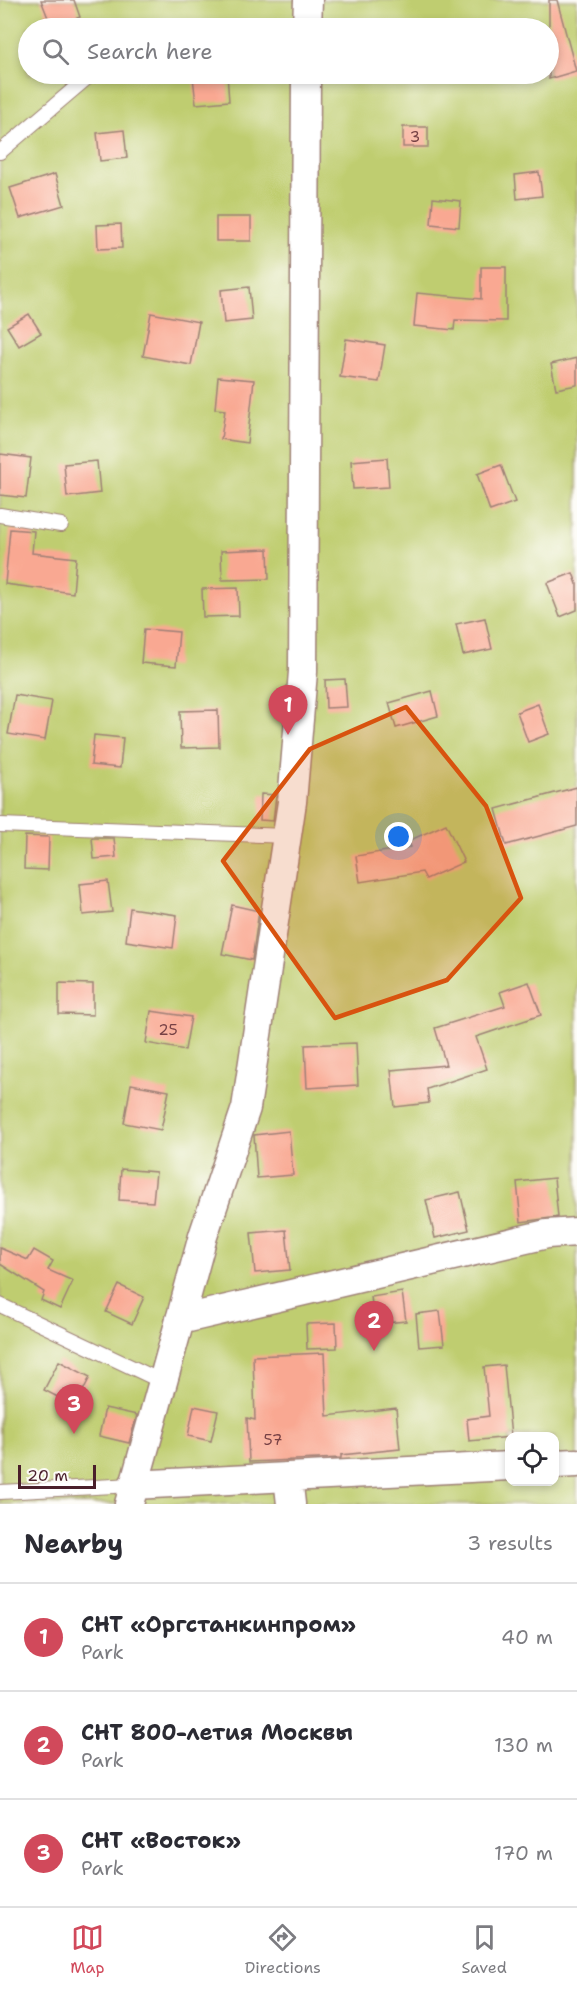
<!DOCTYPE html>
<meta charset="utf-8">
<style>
:root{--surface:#fff;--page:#f7f7f7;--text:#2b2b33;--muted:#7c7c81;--line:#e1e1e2;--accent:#d1495b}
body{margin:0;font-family:"Shantell Sans",sans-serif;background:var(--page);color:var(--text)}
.controls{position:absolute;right:18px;bottom:18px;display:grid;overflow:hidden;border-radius:12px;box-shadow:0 3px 9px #0003}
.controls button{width:54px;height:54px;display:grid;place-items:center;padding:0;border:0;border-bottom:2px solid var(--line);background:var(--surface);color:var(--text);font:30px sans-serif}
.scale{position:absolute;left:18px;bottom:15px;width:78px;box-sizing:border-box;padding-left:6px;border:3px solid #4a1f2b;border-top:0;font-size:16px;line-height:21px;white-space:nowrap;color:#4a1f2b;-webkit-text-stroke:4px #fdfcf7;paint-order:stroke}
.you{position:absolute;left:399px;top:837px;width:21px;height:21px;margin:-15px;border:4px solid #fff;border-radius:50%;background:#1a73e8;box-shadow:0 0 0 9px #1a73e833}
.badge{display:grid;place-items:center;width:39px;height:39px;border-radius:50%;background:var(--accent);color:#fff;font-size:20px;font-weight:700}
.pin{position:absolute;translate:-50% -50px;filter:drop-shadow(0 2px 3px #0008)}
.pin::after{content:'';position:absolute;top:32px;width:21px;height:18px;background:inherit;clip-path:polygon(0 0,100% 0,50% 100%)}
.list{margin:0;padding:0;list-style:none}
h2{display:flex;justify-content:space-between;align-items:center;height:78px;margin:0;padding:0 24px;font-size:26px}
h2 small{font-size:20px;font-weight:400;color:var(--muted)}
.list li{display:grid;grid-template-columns:39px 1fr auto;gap:18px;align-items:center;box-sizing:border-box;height:108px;padding:0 24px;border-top:2px solid var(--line)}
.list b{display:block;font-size:22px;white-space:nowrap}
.list p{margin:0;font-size:20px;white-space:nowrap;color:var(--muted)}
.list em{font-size:20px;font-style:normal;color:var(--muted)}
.icon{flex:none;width:33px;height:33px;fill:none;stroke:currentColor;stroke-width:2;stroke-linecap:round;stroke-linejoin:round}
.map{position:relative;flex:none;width:577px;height:1504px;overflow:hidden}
.search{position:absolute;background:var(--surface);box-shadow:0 3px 9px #0003;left:18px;right:18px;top:18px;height:66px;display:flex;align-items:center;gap:15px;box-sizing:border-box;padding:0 21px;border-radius:33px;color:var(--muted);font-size:22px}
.sheet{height:402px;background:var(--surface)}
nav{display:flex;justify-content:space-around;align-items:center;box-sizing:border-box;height:84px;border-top:2px solid var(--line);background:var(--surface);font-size:16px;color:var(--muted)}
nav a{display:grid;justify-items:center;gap:3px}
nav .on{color:var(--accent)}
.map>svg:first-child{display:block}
.green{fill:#bfcd6f;stroke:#84764d;stroke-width:1.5;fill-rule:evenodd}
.building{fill:#f9a892}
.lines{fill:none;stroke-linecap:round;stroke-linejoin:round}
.service-casing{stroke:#9e8076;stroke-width:16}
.minor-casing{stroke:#9e8076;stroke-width:31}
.service{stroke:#fff;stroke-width:14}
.minor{stroke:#fff;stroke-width:28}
.marked{fill:#d8530f;fill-opacity:0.2;stroke:#d8530f;stroke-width:4.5;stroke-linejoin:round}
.labels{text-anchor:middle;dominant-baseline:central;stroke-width:4.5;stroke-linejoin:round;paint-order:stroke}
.number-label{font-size:15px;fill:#764145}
</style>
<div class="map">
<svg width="577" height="1504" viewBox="0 0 577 1504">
<rect width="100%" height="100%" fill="#fdfcf7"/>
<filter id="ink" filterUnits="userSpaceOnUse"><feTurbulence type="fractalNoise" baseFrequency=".0167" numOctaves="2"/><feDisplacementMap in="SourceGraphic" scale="12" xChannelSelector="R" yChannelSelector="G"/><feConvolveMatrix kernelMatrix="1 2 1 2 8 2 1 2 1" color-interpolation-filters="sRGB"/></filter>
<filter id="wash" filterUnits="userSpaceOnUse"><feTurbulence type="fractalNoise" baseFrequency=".008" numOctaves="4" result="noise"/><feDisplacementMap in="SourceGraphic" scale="24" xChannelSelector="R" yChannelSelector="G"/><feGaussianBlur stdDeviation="1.35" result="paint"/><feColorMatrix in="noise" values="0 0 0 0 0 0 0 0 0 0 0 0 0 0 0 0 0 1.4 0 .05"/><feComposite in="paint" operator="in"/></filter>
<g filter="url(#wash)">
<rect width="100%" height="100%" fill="#f2e0c2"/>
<path class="green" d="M0,0H577V1504H0ZM28,28H548V74H28ZM510,1436H554V1482H510Z"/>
<g id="blocks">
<g class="building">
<path d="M41,0H74L80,17L52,28Z"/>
<path d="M549,0H557L576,71L549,79Z"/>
<path d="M227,74L229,101L196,104L193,77Z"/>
<rect x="403" y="127" width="25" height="20"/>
<path d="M124,130L127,158L100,161L97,133Z"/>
<path d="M539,172L542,196L517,199L515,175Z"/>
<path d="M55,174L64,205L20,218L10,188Z"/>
<path d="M433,198L461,201L459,227L431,224Z"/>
<rect x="216" y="217" width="35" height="24"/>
<path d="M121,224L122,248L98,249L97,225Z"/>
<path d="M481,267H506V321L455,320L454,330L414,326L417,293L481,299Z"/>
<path d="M249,287L252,320L224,323L221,290Z"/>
<path d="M151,313L199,322L191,365L143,356Z"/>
<path d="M29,314L41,333L19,346L7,327Z"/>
<path d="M346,339L385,345L379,382L340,377Z"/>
<path d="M577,358V385L556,389L551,364Z"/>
<path d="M218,377L254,380L247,443L221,439L225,410L215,409Z"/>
<path d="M0,454L31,458L26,498L0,495Z"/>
<path d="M387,458L389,487L353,489L351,461Z"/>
<path d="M97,461L100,493L67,497L64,464Z"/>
<path d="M501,465L515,502L490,511L477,474Z"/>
<path d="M10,529L34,531L32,553L76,558L73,593L5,584Z"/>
<path d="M268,549L269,579L222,580L221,551Z"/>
<path d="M573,573L577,584V610L560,617L547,583Z"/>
<path d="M238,588L239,616L203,617L202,589Z"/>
<path d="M485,618L492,649L463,655L456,624Z"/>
<path d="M144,629L179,632L176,666L141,663Z"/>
<path d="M345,679L347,707L326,708L325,680Z"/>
<path d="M432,691L438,716L396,728L389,703Z"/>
<path d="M15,695L52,701L45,740L8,734Z"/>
<path d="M538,704L549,734L528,742L517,712Z"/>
<path d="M218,710L219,747L181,748L180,711Z"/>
<path d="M94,735L123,738L120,768L91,765Z"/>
<path d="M577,787V826L506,845L496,809Z"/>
<path d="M261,794L276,795L273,821L260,820Z"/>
<path d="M446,824L464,862L426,879L422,872L360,882L356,856L411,847L408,841Z"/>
<path d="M25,836L49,837L48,870L24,869Z"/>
<path d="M92,838H114L116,857L94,859Z"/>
<path d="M108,881L112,912L83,915L80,884Z"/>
<path d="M232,905L259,911L252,960L222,954Z"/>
<path d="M130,908L177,915L173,948L126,941Z"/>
<path d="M529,982L541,1015L476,1037L487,1069L427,1089L429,1103L395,1107L391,1070L446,1065L435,1028L505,1006L500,992Z"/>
<path d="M59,983L93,984V1015L59,1014Z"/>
<path d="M151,1011L191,1017L185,1050L146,1043Z"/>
<path d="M356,1043L358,1085L307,1088L305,1045Z"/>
<path d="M131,1084L169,1091L161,1130L124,1123Z"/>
<path d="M289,1131L293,1175L257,1178L254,1135Z"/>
<path d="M121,1169L156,1172L153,1202L119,1200Z"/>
<path d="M554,1178L558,1217L521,1222L517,1182Z"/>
<path d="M460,1192L469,1230L435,1238L426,1200Z"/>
<path d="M286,1230L290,1270L255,1273L251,1233Z"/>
<path d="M0,1248L28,1260L34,1250L53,1261L48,1270L73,1281L60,1309L41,1300L44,1292L0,1264Z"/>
<path d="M119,1285L144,1297L132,1324L106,1312Z"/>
<path d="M402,1292L406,1321L375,1324L371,1297Z"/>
<path d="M440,1311L444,1345L419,1347L416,1314Z"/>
<path d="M336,1323L337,1348L307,1349L306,1324Z"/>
<path d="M324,1353L327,1416L396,1408L400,1449L341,1455V1458L249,1462L247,1418L255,1420L253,1356Z"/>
<path d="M59,1361L90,1377L75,1406L44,1390Z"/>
<path d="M504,1365L511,1437L469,1441L467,1419L489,1416L484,1367Z"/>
<path d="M194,1406L218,1411L211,1441L188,1436Z"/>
<path d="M105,1408L137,1415L129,1443L99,1436Z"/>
</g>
</g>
</g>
<g filter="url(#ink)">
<use href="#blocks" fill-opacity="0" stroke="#9e8076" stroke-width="1.5"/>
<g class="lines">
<g class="service-casing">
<g id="service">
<path d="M0,152L88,77L98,74"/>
<path d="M0,515L61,525"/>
<path d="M0,825L287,836"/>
<path d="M0,1305L163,1382"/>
<path d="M0,1492L133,1485"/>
</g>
</g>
<g class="minor-casing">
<g id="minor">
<path d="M307,28L308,0"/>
<path d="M180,1320L203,1236L246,1108L292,802L303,672L306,74"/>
<path d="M554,1464L577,1463"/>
<path d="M133,1485L288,1477"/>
<path d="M129,1504L180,1320L547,1234L577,1232"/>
<path d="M291,1504L288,1477L510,1466"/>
</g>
</g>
<use href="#service" class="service"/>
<use href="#minor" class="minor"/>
</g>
</g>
<path class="marked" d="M406,707L486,806L521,898L447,980L335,1018L223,861L310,749Z"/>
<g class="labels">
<g class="number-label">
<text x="415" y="137">3</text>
<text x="168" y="1030">25</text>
<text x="273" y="1440">57</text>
</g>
</g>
</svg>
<div class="controls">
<button><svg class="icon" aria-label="locate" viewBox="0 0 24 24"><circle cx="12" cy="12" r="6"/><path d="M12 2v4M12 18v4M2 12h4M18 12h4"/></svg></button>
</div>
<div class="scale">20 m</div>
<div class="you"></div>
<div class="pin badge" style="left:288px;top:735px">1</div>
<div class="pin badge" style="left:374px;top:1351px">2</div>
<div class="pin badge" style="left:74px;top:1434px">3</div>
<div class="search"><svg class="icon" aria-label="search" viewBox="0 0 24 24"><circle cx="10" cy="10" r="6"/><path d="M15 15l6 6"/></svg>Search here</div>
</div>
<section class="sheet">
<h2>Nearby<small>3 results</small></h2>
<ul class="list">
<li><span class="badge">1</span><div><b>СНТ «Оргстанкинпром»</b><p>Park</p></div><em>40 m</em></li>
<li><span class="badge">2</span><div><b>СНТ 800-летия Москвы</b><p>Park</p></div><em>130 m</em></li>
<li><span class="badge">3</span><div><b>СНТ «Восток»</b><p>Park</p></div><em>170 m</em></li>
</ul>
</section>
<nav>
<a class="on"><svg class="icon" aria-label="map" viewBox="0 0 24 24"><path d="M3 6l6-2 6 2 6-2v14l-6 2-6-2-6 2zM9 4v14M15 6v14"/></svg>Map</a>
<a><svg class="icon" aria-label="directions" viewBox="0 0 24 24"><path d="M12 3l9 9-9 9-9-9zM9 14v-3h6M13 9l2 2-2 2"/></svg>Directions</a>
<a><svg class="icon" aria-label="saved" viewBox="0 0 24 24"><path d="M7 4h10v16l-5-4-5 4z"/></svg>Saved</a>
</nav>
